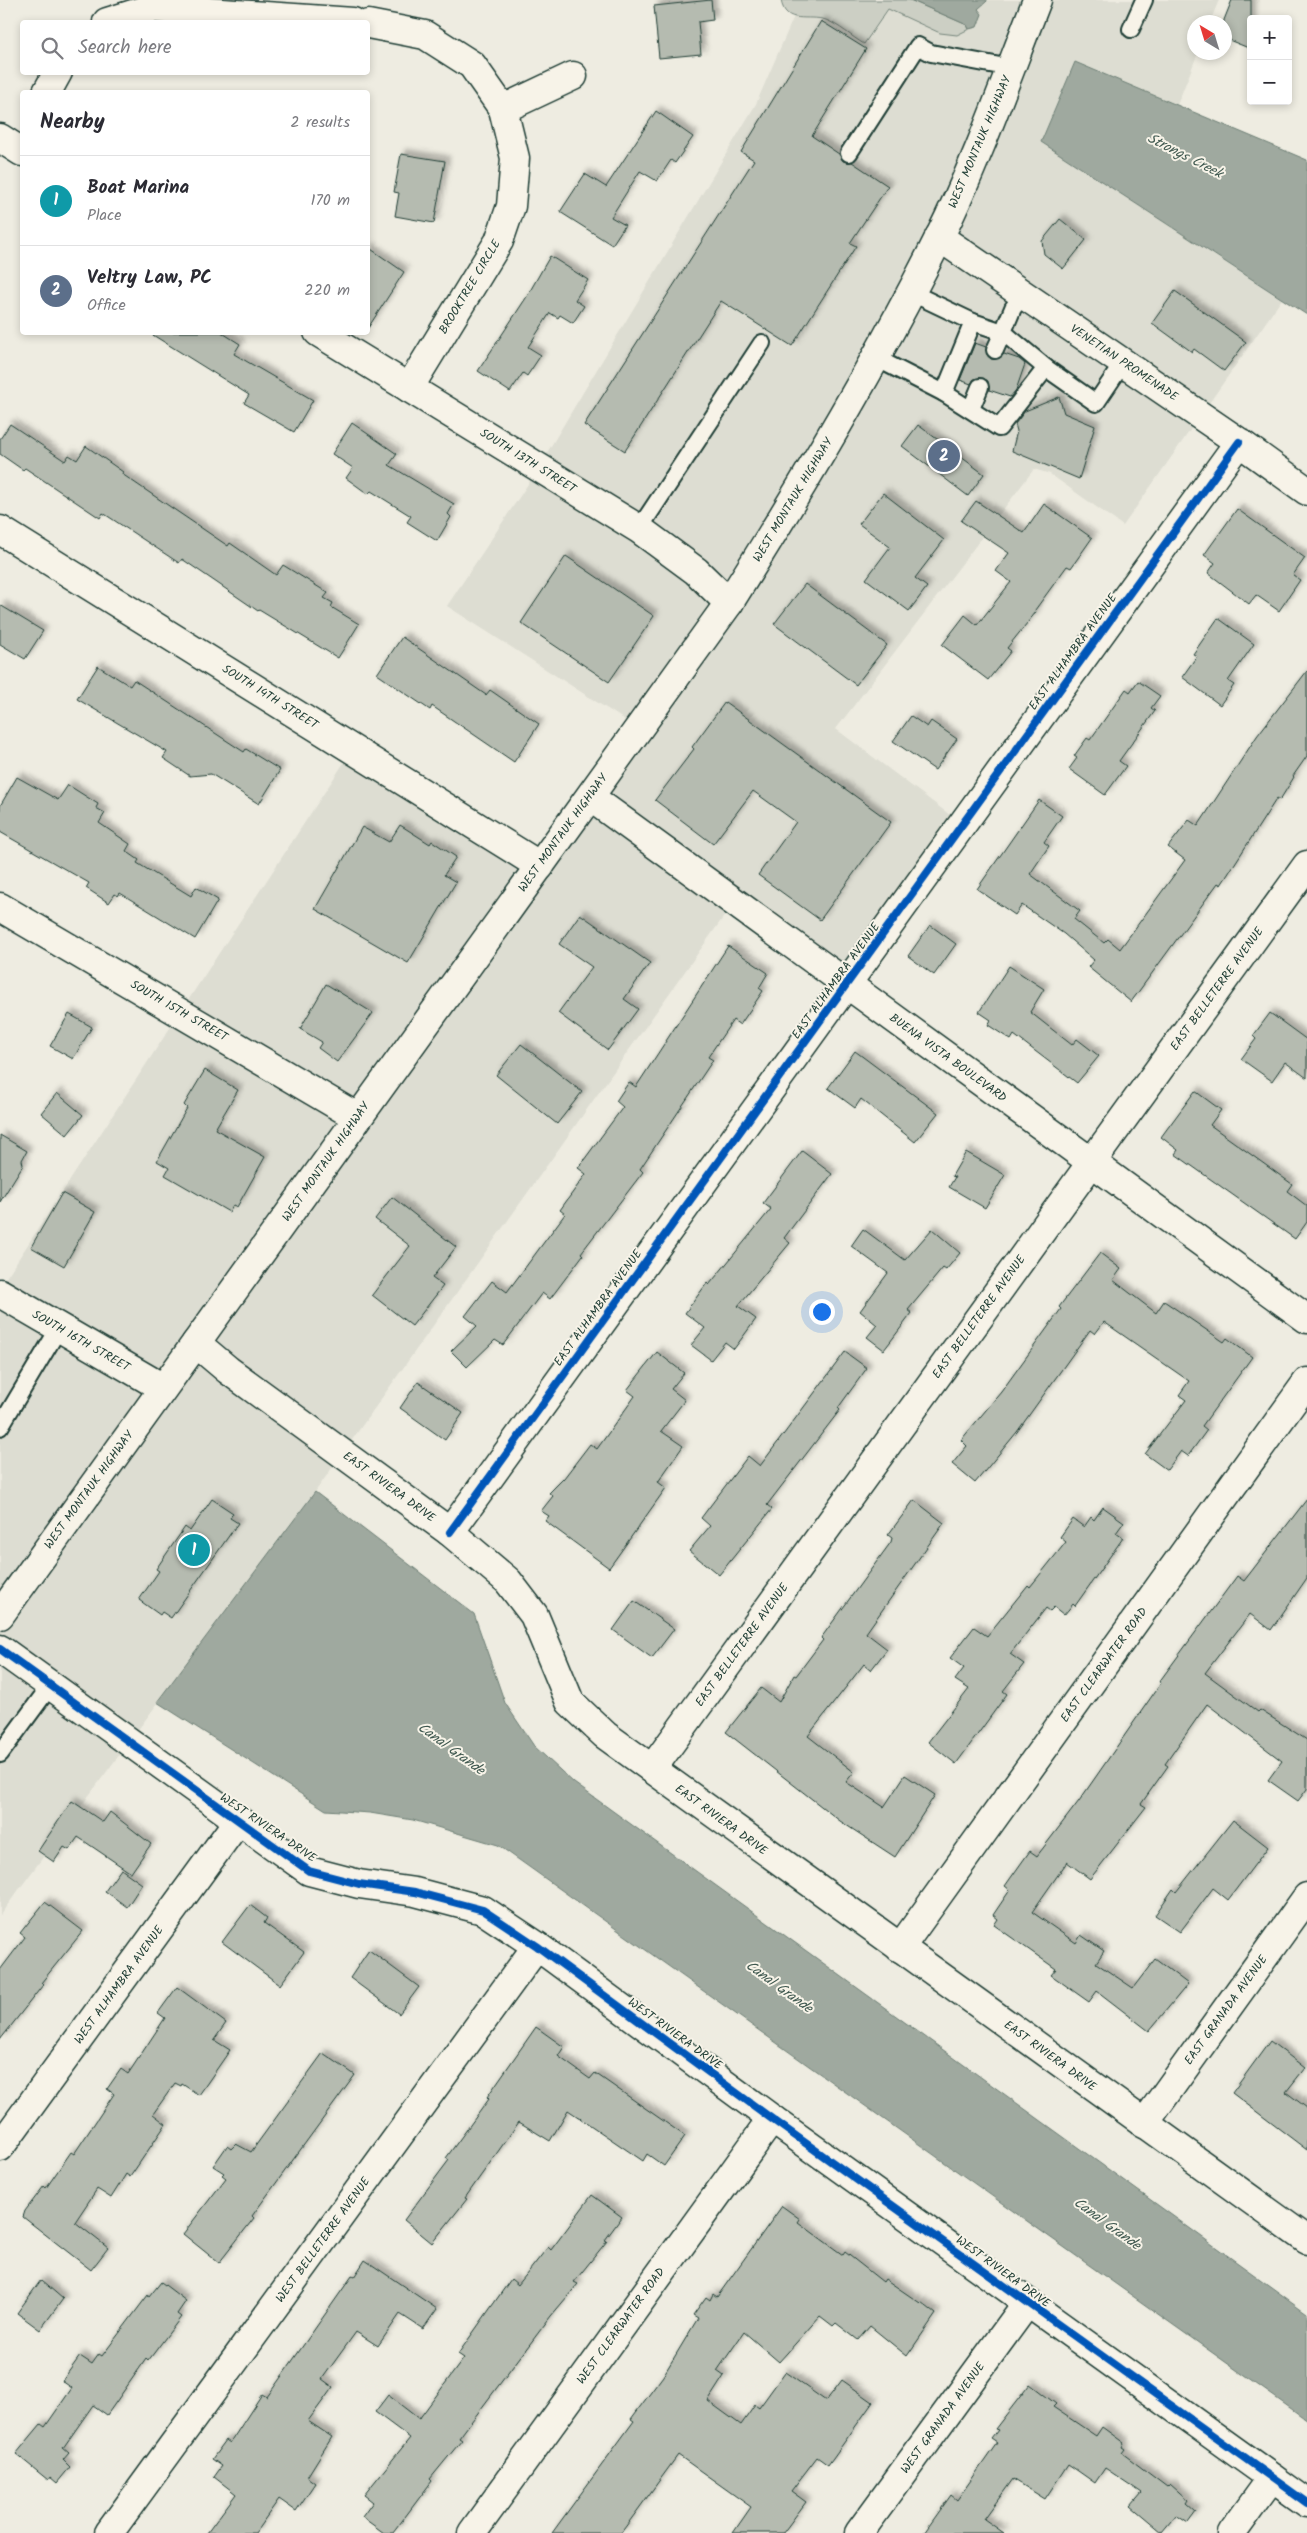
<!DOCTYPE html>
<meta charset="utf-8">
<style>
:root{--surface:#fff;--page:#f7f7f7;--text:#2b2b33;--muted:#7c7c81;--line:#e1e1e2;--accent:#1f3d34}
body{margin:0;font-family:Kalam,sans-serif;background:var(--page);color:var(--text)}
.controls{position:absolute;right:15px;top:15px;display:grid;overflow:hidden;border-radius:5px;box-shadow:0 2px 8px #0003}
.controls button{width:45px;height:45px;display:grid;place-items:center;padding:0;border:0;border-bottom:1px solid var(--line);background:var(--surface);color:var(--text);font:25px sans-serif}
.compass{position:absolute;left:1187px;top:15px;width:45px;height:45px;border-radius:50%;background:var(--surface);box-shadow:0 2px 8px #0003;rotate:322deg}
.you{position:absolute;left:821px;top:1311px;width:18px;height:18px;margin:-12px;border:4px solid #fff;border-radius:50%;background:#1a73e8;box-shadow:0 0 0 8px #1a73e833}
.badge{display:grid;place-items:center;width:32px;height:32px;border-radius:50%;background:var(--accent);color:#fff;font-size:16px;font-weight:700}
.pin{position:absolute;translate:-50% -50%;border:2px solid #fff;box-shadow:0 1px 5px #0006}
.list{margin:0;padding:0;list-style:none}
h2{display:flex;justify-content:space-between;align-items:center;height:65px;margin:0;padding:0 20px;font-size:21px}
h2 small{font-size:16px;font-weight:400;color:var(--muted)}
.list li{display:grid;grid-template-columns:32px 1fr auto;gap:15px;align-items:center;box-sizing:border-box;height:90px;padding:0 20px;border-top:1px solid var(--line)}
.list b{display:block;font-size:19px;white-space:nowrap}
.list p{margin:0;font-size:16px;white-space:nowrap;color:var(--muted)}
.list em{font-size:16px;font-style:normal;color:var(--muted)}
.icon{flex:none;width:28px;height:28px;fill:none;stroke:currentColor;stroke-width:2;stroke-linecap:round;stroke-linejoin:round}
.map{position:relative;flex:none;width:1307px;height:2533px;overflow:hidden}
.search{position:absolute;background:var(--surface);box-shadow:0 2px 8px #0003;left:20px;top:20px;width:350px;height:55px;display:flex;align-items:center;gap:12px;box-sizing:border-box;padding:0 18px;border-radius:5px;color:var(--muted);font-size:19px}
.panel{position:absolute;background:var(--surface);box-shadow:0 2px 8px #0003;left:20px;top:90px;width:350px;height:245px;border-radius:5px}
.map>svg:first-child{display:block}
.built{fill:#ddddd2}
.green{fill:#cccfc4;stroke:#76867c}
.water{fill:#9fa99f;stroke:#6c7e74}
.building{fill:#b5bbb0;stroke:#1f3d34;filter:url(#shadow)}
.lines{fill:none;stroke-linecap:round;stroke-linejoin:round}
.lane-casing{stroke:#1f3d34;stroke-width:20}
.street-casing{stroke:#1f3d34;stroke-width:31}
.primary-casing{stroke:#1f3d34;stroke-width:31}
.lane{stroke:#f7f3e8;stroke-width:16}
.street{stroke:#f7f3e8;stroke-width:28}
.primary{stroke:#f7f3e8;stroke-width:28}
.cycleway-casing{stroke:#f7f3e8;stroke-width:11}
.cycleway{stroke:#0057b8;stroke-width:8}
.labels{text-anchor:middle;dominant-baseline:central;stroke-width:4;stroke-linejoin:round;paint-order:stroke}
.street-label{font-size:12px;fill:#1f3d34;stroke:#f7f3e8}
.water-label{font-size:14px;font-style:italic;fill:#3f584f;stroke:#f7f3e8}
</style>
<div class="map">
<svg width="1307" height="2533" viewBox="0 0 1307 2533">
<defs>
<filter id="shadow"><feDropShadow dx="4.5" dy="-4.5" stdDeviation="2.5" flood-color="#0004"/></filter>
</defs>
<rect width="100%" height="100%" fill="#eeece1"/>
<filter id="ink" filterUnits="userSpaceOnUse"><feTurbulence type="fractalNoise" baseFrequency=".02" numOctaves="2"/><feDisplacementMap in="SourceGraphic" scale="10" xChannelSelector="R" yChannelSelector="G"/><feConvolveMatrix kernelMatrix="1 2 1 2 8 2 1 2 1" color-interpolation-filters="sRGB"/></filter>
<g filter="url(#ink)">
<path class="built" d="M801,0H1219L1210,22H1194V52L1198,53L1177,105L1075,62L1041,142L1282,299L1123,526L1050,474L1034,469L836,729L954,818L845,966L742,891L315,1492L0,1915V1287L349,755L542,875L645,733L447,606L530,481L756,104Z"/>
<path class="green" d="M781,0H910L967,25L969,29L957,35L940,33L888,9L864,44C852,37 839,25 826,20C808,14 785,26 781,0Z"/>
<g class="water">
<path d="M910,0H987V1L978,9L982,14L977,27L969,29L967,25Z"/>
<path d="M1075,62L1307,160V315L1041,142Z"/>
<path d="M315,1492L474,1614L505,1703L534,1746L574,1783L1307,2313V2420L498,1845L413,1820L370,1813L326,1810L157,1702Z"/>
</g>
<g class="building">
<path d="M711,0L713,20L698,22L701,54L659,58L654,6Z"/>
<path d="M1232,0H1251V49L1224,38V20Z"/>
<path d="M821,21L866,49L812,136L839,154L843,161L852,162L888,186L850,243L856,246L792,346L721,301L625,451L584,425L754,160L741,152Z"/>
<path d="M656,111L693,137L675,163L671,160L657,181L640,171L611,217L625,225L612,245L560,212L585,174L606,187Z"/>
<path d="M401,154L445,161L434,223L395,216L399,193L394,192Z"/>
<path d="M1060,219L1086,240L1063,269L1044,254L1042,241Z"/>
<path d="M368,247L404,272L368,328Z"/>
<path d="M550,256L588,280L575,300L584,306L573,323L560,315L558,318L550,313L528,347L541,355L527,376L523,373L510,392L478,371L526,298Z"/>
<path d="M1175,291L1246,342L1224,371L1194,349L1192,352L1152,323Z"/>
<path d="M148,332H221L240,344L234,354L313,400L294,432L244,403L249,395Z"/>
<path d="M975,343L986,347L987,355L991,359L1000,358L1004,354L1019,359L1025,364L1016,390L1010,397L989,390L988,381L983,378L974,379L971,384L960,380Z"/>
<path d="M1059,397L1064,413L1095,426L1079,479L1012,451L1017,431L1015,424L1025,411Z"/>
<path d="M352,423L397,454L389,465L454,504L448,514L451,517L437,541L407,522L411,516L371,491L368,494L346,478L353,468L332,454Z"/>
<path d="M10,424L65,461L69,455L77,460L86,446L123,472L122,474L228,546L230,543L276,575L283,565L328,593L324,598L333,603L331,607L359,624L338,658L259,610L258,611L182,559L179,563L103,513L100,518L25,468L23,470L0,454V439Z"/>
<path d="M918,425L984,474L968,496L902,446Z"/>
<path d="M883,493L944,540L915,578L927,587L909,611L866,579L890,547L859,524Z"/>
<path d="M976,501L1024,533L1044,504L1092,538L1071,568L1067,566L1035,610L1036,612L1007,648L1011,651L988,680L942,645L965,615L977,625L1011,582L996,571L1009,553L961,521Z"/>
<path d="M1237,509L1305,558L1293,575L1300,580L1279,611L1256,595L1249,604L1208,573L1215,563L1204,555Z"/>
<path d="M566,556L654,616L609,682L521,623Z"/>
<path d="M805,584L887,645L856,685L774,624Z"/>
<path d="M0,605L43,631L25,659L0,644Z"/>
<path d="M1218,618L1254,644L1228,681L1234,685L1220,705L1182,677L1197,656L1193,654Z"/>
<path d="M402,637L486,695L490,690L539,724L514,762L432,706L430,710L377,674Z"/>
<path d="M98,666L130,686L134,680L244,752L246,749L280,770L259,804L211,774L190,776L163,758L167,752L77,699Z"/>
<path d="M1307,671V756L1293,776L1294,777L1280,800L1277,798L1221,885L1218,883L1131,1002L1088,967L1094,960L1064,934L1022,905L1015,915L977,889L1039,800L1062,816L1044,842L1049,846L1030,874L1080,911L1074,919L1104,943L1108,939L1120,949L1185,860L1168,847L1189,820L1198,826L1257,736Z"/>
<path d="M1138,681L1160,696L1151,708L1155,711L1119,761L1126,766L1105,795L1069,769L1077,758L1074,756L1087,738L1090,740L1126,689L1130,692Z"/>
<path d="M725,702L891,822L820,920L758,875L796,822L753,791L713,844L655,800L694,749L692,747Z"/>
<path d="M911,716L927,727L931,721L957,739L935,770L893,741Z"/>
<path d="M17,777L58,800L68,785L98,804L96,808L105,813L99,823L130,844L126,851L139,860L137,863L191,896L196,887L218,900L195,939L120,893L118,896L115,894L109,903L86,888L89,883L0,832V806Z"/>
<path d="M400,825L430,844L432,841L456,857L444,875L456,882L408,963L315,909L362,827L389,842Z"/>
<path d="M580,914L650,963L624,999L638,1009L608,1050L558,1013L592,967L559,944Z"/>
<path d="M930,925L956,944L934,975L908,956Z"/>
<path d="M728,946L768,973L759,988L763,991L740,1025L733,1020L708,1057L713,1060L640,1169L643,1172L581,1253L583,1255L550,1299L542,1293L503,1345L495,1340L467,1367L451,1351L477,1326L465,1316L492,1281L507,1292L565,1214L560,1210L586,1174L578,1168L623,1107L616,1101L629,1082L636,1087Z"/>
<path d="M1009,966L1044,989L1030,1012L1072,1045L1077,1039L1099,1056L1077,1083L1014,1035L1011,1040L988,1025L991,1020L979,1012Z"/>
<path d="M326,984L373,1013L337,1062L318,1048L322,1042L300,1029Z"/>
<path d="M1270,1013L1307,1040V1078L1285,1062L1272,1081L1241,1059L1256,1039L1253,1036Z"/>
<path d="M69,1014L92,1027L73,1059L50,1046Z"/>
<path d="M521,1044L582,1092L557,1124L496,1075Z"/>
<path d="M855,1051L938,1113L915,1142L861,1099L855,1108L828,1088Z"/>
<path d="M205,1070L238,1090L215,1129L265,1157L237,1207L233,1205L229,1212L165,1175L169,1168L157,1161L187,1108L184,1105Z"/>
<path d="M1195,1091L1221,1110L1210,1125L1292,1184L1287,1191L1307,1206V1222L1295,1239L1175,1154L1178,1150L1161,1137Z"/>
<path d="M57,1093L83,1115L67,1135L41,1113Z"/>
<path d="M0,1135L27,1151L22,1160L23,1165L0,1202Z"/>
<path d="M802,1151L832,1174L784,1238L790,1243L738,1306L756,1319L734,1349L725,1342L711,1360L691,1345L705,1328L685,1313L707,1283L709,1285L771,1209L763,1203Z"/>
<path d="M966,1152L1005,1175L985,1208L949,1187L955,1177L952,1176Z"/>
<path d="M62,1193L95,1212L64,1266L31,1247Z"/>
<path d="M392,1197L456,1247L432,1278L443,1286L412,1326L372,1295L410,1246L375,1219Z"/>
<path d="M863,1229L905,1260L932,1229L960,1253L946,1270L943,1268L908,1310L912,1313L884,1350L867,1337L877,1325L860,1311L888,1273L851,1246Z"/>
<path d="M1100,1253L1121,1269L1113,1280L1156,1313L1164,1301L1224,1342L1227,1338L1252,1357L1202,1426L1207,1430L1188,1456L1181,1451L1167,1470L1145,1454L1186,1400L1179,1395L1189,1381L1104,1322L1095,1334L1090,1330L1017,1432L975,1483L952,1464L967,1446L961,1440L1001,1392L1061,1309L1059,1307Z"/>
<path d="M657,1352L684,1373L671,1389L685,1400L661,1431L683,1446L658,1482L666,1488L609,1568L545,1521L549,1516L541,1511L553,1496L549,1493L564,1478L590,1444L597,1449L635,1396L627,1390Z"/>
<path d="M845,1352L867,1368L838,1408L840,1410L767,1505L772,1509L719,1575L689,1551L710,1526L701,1518L748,1456L760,1466Z"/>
<path d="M418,1382L463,1413L445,1440L400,1408Z"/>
<path d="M212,1499L233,1513L230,1518L238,1523L171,1618L162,1612L160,1615L139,1600L159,1571L156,1569L185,1527L190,1531Z"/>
<path d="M1307,1499V1578L1271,1630L1250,1614L1205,1673L1258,1712L1260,1710L1307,1740V1789L1298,1801L1268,1780L1282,1761L1207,1704L1165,1764L1168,1766L1141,1804L1146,1807L1090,1879L1067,1862L1032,1912L1076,1943L1081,1935L1104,1951L1096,1963L1133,1988L1155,1959L1188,1984L1149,2031L1097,1991L1089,2002L1051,1975L1056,1969L994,1925L998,1919L993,1915L1010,1890L1005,1886L1027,1855L1030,1851L1037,1856L1079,1801L1161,1683L1159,1682L1237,1576L1244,1581Z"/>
<path d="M914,1500L944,1523L866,1633L887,1649L871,1670L864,1664L808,1736L854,1772L846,1782L884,1807L905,1775L935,1795L895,1857L840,1821L726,1732L761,1688L779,1702L794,1675L796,1676L823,1640L821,1638L891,1542L892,1538L888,1535Z"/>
<path d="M1103,1507L1124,1522L1116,1533L1123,1538L1075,1606L1073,1604L1064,1615L1054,1607L1050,1611L1046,1608L1010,1654L1024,1664L1003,1691L1007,1694L956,1764L928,1742L969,1689L955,1680L964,1668L950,1658L974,1627L987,1636L1028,1585L1030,1587L1066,1542L1060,1537L1073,1519L1084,1527L1091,1517L1094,1520Z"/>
<path d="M634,1601L674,1629L652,1658L613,1630Z"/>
<path d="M72,1801L103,1822L110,1812L151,1844L131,1873L78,1837L69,1850L64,1847L54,1862L38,1851Z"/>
<path d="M1233,1820L1268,1847L1228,1900L1213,1888L1180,1932L1155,1915L1173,1889L1176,1892Z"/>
<path d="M121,1869L142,1884L127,1907L105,1891Z"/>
<path d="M45,1902L83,1931L41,1983L43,1985L0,2040V1970L25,1937L20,1933Z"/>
<path d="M250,1905L267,1918L264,1923L304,1952L280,1985L222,1942Z"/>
<path d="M369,1950L419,1987L399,2014L350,1978Z"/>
<path d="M177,1987L226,2023L214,2040L230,2050L199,2095L182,2084L181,2086L175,2083L153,2114L166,2124L130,2177L126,2174L111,2198L97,2189L75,2222L108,2248L91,2270L23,2217L25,2211L44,2186L46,2188L71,2152L74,2154L114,2094L107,2089L121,2069L128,2074L165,2018L158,2013Z"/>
<path d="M536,2027L564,2047L558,2056L590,2079L595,2073L685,2136L664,2166L647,2154L643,2161L568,2110L550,2141L519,2122L465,2198L467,2199L432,2243L404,2220L449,2160L446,2158L489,2099L487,2097Z"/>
<path d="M1270,2041L1305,2068L1286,2092L1307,2108V2150L1232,2093Z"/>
<path d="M323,2053L355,2075L252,2216L254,2218L219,2263L183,2234L226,2178L222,2175L224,2173L213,2166L227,2146L231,2149L236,2144L251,2152Z"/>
<path d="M592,2195L622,2217L605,2240L607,2241L574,2282L578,2284L551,2316L459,2438L462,2440L430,2479L432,2481L393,2533H384L362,2517L373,2502L364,2495L410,2438L375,2412L388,2395L419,2419L464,2358L458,2354L511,2279L518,2285L548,2247L551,2250Z"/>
<path d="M782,2206L800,2219L798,2222L843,2255L845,2252L883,2282L885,2279L920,2303L921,2302L936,2314L907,2356L870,2326L858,2340L836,2323L833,2326L820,2316L779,2362L744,2332L717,2371L724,2376L708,2401L741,2425L755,2405L759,2408L785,2372L826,2401L842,2380L873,2402L828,2465L817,2457L791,2491L806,2502L783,2533H733L751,2507L678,2455L621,2533H552L634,2421L631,2419L663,2376L698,2318L693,2315L706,2297L710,2300L713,2294L717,2297Z"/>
<path d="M365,2260L437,2309L423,2329L400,2314L378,2346L356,2332L322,2379L333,2387L308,2421L332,2437L307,2477L315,2483L296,2511L279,2499L255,2533H207L236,2494L214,2477L222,2466L212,2459L226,2440L230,2443L262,2394L267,2397L352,2276L354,2277Z"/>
<path d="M41,2280L63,2299L40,2330L17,2313Z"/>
<path d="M161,2282L186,2301L177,2314L181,2317L148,2361L146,2359L107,2415L93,2405L63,2448L69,2453L63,2460L70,2467L57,2483L50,2477L48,2480L16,2454L41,2424L45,2427L72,2388L62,2381L80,2356L92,2364L99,2354L102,2356L148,2295L149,2297Z"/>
<path d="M1030,2384L1056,2404L1053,2407L1096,2436L1102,2427L1124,2443L1122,2447L1125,2449L1122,2453L1167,2487L1170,2484L1188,2500L1186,2503L1196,2512L1188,2523L1176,2515L1162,2532L1131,2506L1142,2493L1105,2468L1095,2483L1068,2464L1045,2499L1013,2479L984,2519L1004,2533H924L951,2495L957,2500L997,2443L991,2439L998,2430L995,2429Z"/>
</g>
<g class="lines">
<g class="lane-casing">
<g id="lane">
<path d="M1131,29L1144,0"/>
<path d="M849,153L918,46L931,53L1011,68"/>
<path d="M973,322L1003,332L995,350"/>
<path d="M876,358L944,393L973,322L910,292"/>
<path d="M1046,368L1096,403L1123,363"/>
<path d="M944,393L999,428L1046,368L1003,332L1013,308L1023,295"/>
<path d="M971,409L980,387"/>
<path d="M639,529L762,343"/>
<path d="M0,1427L59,1328"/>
<path d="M0,1754L50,1686"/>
</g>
</g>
<g class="street-casing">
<g id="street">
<path d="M107,22L152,8L353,22"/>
<path d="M368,24L425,35L472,65L503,109L515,158L511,206L499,241L409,388"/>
<path d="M47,92L58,72"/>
<path d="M503,109L573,76"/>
<path d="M0,138L22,152"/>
<path d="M939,237L1239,442L1307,491"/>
<path d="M318,332L639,529L696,571L729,603"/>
<path d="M0,530L540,866"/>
<path d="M590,797L1307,1319"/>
<path d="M0,907L357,1117"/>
<path d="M0,1293L163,1388"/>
<path d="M196,1343L228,1370L450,1532L508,1581L534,1615L570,1702L605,1735L1307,2240"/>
<path d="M450,1532L1239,442"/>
<path d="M0,1649L309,1871L359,1884L415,1892L483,1910L537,1946L772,2119L1307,2503"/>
<path d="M652,1769L1307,865"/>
<path d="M900,1948L1307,1382"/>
<path d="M1144,2124L1307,1897"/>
<path d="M0,2147L237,1822"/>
<path d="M109,2533L537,1946"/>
<path d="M472,2533L772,2119"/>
<path d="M859,2533L1027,2303"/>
<path d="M1232,2533L1272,2478"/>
</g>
</g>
<g class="primary-casing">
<path id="primary" d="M0,1615L729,603C804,484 876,364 939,238C977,162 1006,79 1037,0"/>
</g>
<use href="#lane" class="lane"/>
<use href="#street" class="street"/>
<use href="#primary" class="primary"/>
<g class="cycleway-casing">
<g id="cycleway">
<path d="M450,1532L1239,442"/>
<path d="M0,1649L309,1871L359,1884L415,1892L483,1910L537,1946L772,2119L1307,2503"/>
</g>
</g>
<use href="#cycleway" class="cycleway"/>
</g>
</g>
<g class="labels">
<g class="street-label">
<text transform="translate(980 142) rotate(-67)">WEST MONTAUK HIGHWAY</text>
<text transform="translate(470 287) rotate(-59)">BROOKTREE CIRCLE</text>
<text transform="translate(1124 363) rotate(34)">VENETIAN PROMENADE</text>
<text transform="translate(528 461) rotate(32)">SOUTH 13TH STREET</text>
<text transform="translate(793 500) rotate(-59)">WEST MONTAUK HIGHWAY</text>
<text transform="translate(1073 652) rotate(-54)">EAST ALHAMBRA AVENUE</text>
<text transform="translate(270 697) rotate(32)">SOUTH 14TH STREET</text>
<text transform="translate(563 833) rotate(-54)">WEST MONTAUK HIGHWAY</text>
<text transform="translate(836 981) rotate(-54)">EAST ALHAMBRA AVENUE</text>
<text transform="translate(1217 989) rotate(-54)">EAST BELLETERRE AVENUE</text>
<text transform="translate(179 1011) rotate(30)">SOUTH 15TH STREET</text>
<text transform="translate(948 1058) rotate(36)">BUENA VISTA BOULEVARD</text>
<text transform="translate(326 1162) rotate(-55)">WEST MONTAUK HIGHWAY</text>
<text transform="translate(598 1308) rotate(-54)">EAST ALHAMBRA AVENUE</text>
<text transform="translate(979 1317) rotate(-54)">EAST BELLETERRE AVENUE</text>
<text transform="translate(81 1341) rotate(30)">SOUTH 16TH STREET</text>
<text transform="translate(389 1487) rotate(36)">EAST RIVIERA DRIVE</text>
<text transform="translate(89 1490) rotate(-54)">WEST MONTAUK HIGHWAY</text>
<text transform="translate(742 1645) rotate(-54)">EAST BELLETERRE AVENUE</text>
<text transform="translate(1104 1665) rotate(-54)">EAST CLEARWATER ROAD</text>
<text transform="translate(721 1820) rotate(36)">EAST RIVIERA DRIVE</text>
<text transform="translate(268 1828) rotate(34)">WEST RIVIERA DRIVE</text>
<text transform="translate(119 1985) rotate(-54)">WEST ALHAMBRA AVENUE</text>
<text transform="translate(1226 2010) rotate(-54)">EAST GRANADA AVENUE</text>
<text transform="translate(675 2034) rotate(36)">WEST RIVIERA DRIVE</text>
<text transform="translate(1050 2056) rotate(36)">EAST RIVIERA DRIVE</text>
<text transform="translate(323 2240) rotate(-54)">WEST BELLETERRE AVENUE</text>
<text transform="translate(1003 2272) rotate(36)">WEST RIVIERA DRIVE</text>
<text transform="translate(621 2326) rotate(-54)">WEST CLEARWATER ROAD</text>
<text transform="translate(943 2418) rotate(-54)">WEST GRANADA AVENUE</text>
</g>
<g class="water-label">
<text transform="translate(1185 156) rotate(27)">Strongs Creek</text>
<text transform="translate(451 1749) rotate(36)">Canal Grande</text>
<text transform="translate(779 1987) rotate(36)">Canal Grande</text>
<text transform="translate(1107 2224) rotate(36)">Canal Grande</text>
</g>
</g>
</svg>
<div class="controls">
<button>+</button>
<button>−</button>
</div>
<svg class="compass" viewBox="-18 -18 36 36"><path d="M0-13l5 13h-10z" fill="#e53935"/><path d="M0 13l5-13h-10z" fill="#7c7c81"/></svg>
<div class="you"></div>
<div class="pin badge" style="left:194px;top:1550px;background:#0f9aa8">1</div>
<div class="pin badge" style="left:944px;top:456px;background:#5c6f8a">2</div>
<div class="search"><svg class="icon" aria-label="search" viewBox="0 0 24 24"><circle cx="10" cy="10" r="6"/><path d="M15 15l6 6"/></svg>Search here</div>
<section class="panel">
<h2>Nearby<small>2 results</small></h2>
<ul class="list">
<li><span class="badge" style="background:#0f9aa8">1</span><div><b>Boat Marina</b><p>Place</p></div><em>170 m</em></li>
<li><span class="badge" style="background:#5c6f8a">2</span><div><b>Veltry Law, PC</b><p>Office</p></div><em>220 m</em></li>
</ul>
</section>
</div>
